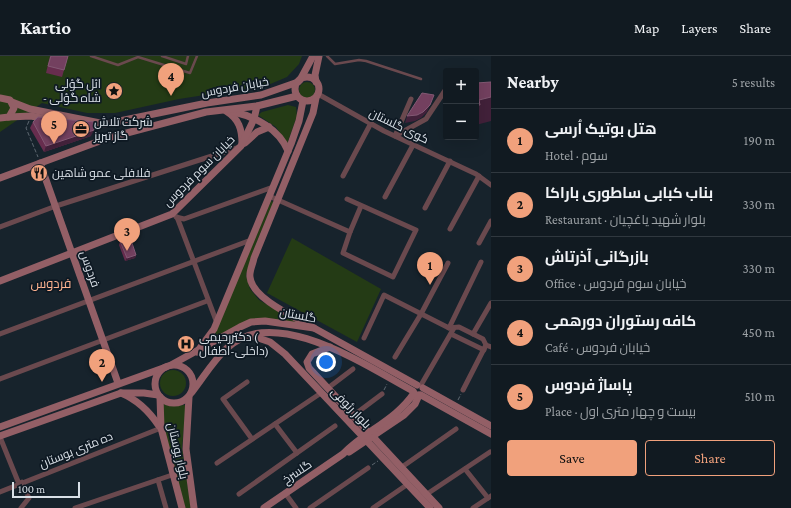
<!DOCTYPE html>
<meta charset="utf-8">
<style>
:root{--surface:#111a21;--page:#1a232a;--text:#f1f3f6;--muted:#9ca1a5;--line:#30383f;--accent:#f1a17c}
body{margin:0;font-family:"Crimson Pro",Cairo,serif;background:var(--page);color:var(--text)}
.controls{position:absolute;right:12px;top:12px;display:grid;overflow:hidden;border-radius:4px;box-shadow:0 4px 16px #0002}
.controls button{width:36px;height:36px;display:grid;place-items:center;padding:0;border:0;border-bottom:1px solid var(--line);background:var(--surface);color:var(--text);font:20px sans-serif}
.scale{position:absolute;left:12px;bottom:10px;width:68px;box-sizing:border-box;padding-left:4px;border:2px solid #d9e0e7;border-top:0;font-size:11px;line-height:14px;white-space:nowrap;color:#d9e0e7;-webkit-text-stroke:3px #0e1923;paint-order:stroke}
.you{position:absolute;left:326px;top:306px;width:14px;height:14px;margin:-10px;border:3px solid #fff;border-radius:50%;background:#1a73e8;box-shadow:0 0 0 6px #1a73e833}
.badge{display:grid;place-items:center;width:26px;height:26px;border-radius:50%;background:var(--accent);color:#111;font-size:13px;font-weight:700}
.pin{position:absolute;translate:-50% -33px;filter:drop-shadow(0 1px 2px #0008)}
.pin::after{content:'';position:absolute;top:21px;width:14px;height:12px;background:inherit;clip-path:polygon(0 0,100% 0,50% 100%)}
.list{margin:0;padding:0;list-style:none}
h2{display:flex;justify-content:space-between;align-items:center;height:52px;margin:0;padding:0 16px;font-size:17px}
h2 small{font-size:13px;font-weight:400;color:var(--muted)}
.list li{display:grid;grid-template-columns:26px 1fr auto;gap:12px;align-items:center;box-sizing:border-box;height:64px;padding:0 16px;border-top:1px solid var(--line)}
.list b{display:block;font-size:15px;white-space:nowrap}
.list p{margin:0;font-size:13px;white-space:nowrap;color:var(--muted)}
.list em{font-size:13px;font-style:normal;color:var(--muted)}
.actions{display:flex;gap:8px;padding:12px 16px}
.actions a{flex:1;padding:9px 0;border:1px solid var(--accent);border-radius:4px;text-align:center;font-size:14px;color:var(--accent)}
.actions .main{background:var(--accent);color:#111}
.map{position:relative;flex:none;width:491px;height:452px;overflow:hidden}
header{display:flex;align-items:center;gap:24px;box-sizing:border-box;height:56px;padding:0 20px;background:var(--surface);border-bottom:1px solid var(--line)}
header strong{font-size:19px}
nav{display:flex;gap:22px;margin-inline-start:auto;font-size:14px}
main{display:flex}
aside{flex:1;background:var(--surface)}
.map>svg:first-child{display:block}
.green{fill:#243b15}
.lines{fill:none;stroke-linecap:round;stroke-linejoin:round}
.path{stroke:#5e6871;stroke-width:1;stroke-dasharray:4 2;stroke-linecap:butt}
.lane{stroke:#6a494e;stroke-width:2.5}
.street{stroke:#6a494e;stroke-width:5}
.secondary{stroke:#935f66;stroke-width:7}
.wall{fill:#672d4e}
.shaded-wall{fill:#42213a}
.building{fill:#73405f;stroke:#835974}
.labels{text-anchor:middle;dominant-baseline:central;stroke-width:3.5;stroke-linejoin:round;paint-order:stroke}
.poi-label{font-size:12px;fill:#d9e0e7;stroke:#0e1923;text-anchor:start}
.street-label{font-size:12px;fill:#d9e0e7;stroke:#0e1923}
.neighbourhood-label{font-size:13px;fill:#ffb491;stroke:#0e1923}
</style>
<header>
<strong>Kartio</strong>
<nav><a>Map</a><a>Layers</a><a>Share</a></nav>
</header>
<main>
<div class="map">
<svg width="491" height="452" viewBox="0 0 491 452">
<rect width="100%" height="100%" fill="#17232c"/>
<g class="green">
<path d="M0,0H302L299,8L287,21L268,29L179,43L115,57H87L42,47L0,76Z"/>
<circle cx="307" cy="34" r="8"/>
<path d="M288,49L296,51L297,60L287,88L276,71L258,59L262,56Z"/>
<path d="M271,145L274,146L257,185L246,219L250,233L259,244L300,267L269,263L217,280L215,276Z"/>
<path d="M292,182L381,233L357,286L267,237Z"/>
<circle cx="173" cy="327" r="13"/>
<path d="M162,347L169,350L186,349L182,392L191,452H184L167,392Z"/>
</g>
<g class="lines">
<g class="path">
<path d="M29,65L26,72L38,101"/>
<path d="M384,334L387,328"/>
<path d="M458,344L461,338"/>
<path d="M372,409L378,405"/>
</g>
<g class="lane">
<path d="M91,0L118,9L138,1L190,17L197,0"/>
<path d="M162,0L186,8L188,0"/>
<path d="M327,0L335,8L359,4L366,5L421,23"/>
</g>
<g class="street">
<path d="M318,38L384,75L476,118L491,129"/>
<path d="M411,43L395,80L426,63L446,33"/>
<path d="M343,120L371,67"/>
<path d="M269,140L350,176L343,197L393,221L416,174L347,143"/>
<path d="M385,141L413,89"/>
<path d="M425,152L450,105"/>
<path d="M176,161L184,163L273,131"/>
<path d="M177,161L217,267"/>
<path d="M0,171L56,150L240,91"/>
<path d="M450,173L479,120"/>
<path d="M350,176L361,150"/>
<path d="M479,187L491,165"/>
<path d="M449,272L481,206"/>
<path d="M0,278L251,184"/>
<path d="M451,278L484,294"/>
<path d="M473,278L491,247"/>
<path d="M364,282L384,239L449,272L459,271L483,283L486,289L491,291"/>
<path d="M395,301L421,258L448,207"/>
<path d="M0,323L207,245"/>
<path d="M247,326L223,343L252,383"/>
<path d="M421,329L454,272"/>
<path d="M328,332L353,313"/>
<path d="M463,334L486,289"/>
<path d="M354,359L382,338"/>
<path d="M275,368L297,397"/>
<path d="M0,381L19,428"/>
<path d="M217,407L321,337"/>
<path d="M402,411L456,373"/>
<path d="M465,413L488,442"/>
<path d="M158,424L166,452"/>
<path d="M0,436L161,372"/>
<path d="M285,437L296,452"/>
<path d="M239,438L335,370"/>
<path d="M427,438L490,396"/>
<path d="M21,452L29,442L22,426"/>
<path d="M75,452L172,419"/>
<path d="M310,452L368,412"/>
<path d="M373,452L408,428"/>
<path d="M473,452L491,440"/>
</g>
<g class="secondary">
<circle cx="307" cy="33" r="12"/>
<path d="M300,24L313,0"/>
<path d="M316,26L315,19L319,0"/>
<path d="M0,42L10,44L14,52L9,61L0,62"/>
<path d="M12,46L30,53L105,68L207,47L261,39L298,26"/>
<path d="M226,55C239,63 242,73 242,88"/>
<path d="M234,56C256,61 279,73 288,95"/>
<path d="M9,61L31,60L51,64"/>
<path d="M245,87L257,76L269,71"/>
<path d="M40,107L118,327"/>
<path d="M0,122L108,82L206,56L257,50L297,40"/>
<path d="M0,225L172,158L241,90L254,63L257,50"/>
<path d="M314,272C297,262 252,243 250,221C249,215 253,208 254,202L313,57L316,42"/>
<path d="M252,280L270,286L285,298L430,452"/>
<path d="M330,291L312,298L307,306L309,312L439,452"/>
<path d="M197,296L214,273L291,88L299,65L303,45"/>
<circle cx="174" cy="328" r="19"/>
<path d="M171,309L240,271L251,266L265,265L314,272L417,329"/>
<path d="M423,332L491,370"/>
<path d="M192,336C203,322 213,305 226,293C273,246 368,311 413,335"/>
<path d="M121,337C138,344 149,355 159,370"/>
<path d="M421,339L491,378"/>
<path d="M160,341L161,372L182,452"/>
<path d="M189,341L186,393L194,452"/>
<path d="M0,371L166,311"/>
<path d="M0,380L121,337H144L158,339"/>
<path d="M349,396L404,359L415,348L419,339"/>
<path d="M264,452L343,398C365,375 396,364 414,337"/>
</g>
</g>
<g class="wall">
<path d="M50,0H68L62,21L46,17Z"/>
<path d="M33,66L91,80L44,96L30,72Z"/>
<path d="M120,185L136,199L135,202L125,205L119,189Z"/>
</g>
<g class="shaded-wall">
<path d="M434,39L427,56L421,62L415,65L405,67L407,60Z"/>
<path d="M491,41V65L476,69V49L479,44Z"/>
<path d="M94,74L91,80L44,96L46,90Z"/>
<path d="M136,199L135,202L125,205L127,202Z"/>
</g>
<g class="building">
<path d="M51,0H68L64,14L48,10Z"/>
<path d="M491,26V41L479,44L480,49H476V27Z"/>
<path d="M422,37L434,39L430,49L423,56L417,59L407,60Z"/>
<path d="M38,61L95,66L94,74L46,90L33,66Z"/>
<path d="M130,181L136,199L127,202L120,185Z"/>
</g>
<defs>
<g id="sight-disc" transform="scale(0.9)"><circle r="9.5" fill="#f1a17c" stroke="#0e1923"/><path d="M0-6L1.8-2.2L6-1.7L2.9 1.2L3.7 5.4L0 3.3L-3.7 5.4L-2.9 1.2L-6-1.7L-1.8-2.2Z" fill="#111"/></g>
<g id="office-disc" transform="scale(0.9)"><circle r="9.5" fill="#f1a17c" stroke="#0e1923"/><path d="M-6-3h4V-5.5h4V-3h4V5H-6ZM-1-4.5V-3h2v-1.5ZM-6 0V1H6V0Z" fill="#111"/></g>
<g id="restaurant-disc" transform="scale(0.9)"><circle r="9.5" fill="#f1a17c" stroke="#0e1923"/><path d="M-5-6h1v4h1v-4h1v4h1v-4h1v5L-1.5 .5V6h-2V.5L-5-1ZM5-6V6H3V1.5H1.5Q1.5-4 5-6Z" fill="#111"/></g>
<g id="hospital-disc" transform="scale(0.9)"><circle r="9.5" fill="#f1a17c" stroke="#0e1923"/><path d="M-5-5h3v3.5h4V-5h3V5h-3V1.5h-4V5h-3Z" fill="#111"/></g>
</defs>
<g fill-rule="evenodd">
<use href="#sight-disc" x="114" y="35"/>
<use href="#office-disc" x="81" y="73"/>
<use href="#restaurant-disc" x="39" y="117"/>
<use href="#hospital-disc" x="186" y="288"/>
</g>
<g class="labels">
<g class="poi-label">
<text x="101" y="28" text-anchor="end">ائل گؤلی<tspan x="101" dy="14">- شاه گؤلی</tspan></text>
<text x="94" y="66">شرکت تلاش<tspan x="94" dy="14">گاز تبریز</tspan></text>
<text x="52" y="117">فلافلی عمو شاهین</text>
<text x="199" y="281">دکتررحیمی (<tspan x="199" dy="14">داخلی-اطفال)</tspan></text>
</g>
<g class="street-label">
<text transform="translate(235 31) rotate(-10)">خیابان فردوس</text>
<text transform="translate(399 70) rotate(26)">کوی گلستان</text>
<text transform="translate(199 115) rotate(-45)">خیابان سوم فردوس</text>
<text transform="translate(90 213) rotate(71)">فردوس</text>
<text transform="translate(298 259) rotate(11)">گلستان</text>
<text transform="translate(351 352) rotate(46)">بلوار رئوفی</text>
<text transform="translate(76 394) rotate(-22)">ده متری بوستان</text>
<text transform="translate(178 395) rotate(77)">بلوار بوستان</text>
<text transform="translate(297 416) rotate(-34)">گلسرخ</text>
</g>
<g class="neighbourhood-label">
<text x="51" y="227">فردوس</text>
</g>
</g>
</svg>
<div class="controls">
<button>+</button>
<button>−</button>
</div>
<div class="scale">100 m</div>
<div class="you"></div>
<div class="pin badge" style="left:430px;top:229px">1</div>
<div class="pin badge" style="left:102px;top:326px">2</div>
<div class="pin badge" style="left:127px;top:195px">3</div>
<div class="pin badge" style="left:171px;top:40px">4</div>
<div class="pin badge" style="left:54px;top:88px">5</div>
</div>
<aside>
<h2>Nearby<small>5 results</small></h2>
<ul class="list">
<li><span class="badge">1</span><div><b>هتل بوتیک اُرسی</b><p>Hotel · سوم</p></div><em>190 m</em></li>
<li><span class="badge">2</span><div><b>بناب کبابی ساطوری باراکا</b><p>Restaurant · بلوار شهید یاغچیان</p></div><em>330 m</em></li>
<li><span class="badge">3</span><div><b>بازرگانی آذرتاش</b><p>Office · خیابان سوم فردوس</p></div><em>330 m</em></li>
<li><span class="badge">4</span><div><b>کافه رستوران دورهمی</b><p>Café · خیابان فردوس</p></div><em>450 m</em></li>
<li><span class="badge">5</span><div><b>پاساژ فردوس</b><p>Place · بیست و چهار متری اول</p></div><em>510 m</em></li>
</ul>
<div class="actions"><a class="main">Save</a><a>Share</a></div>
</aside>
</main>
